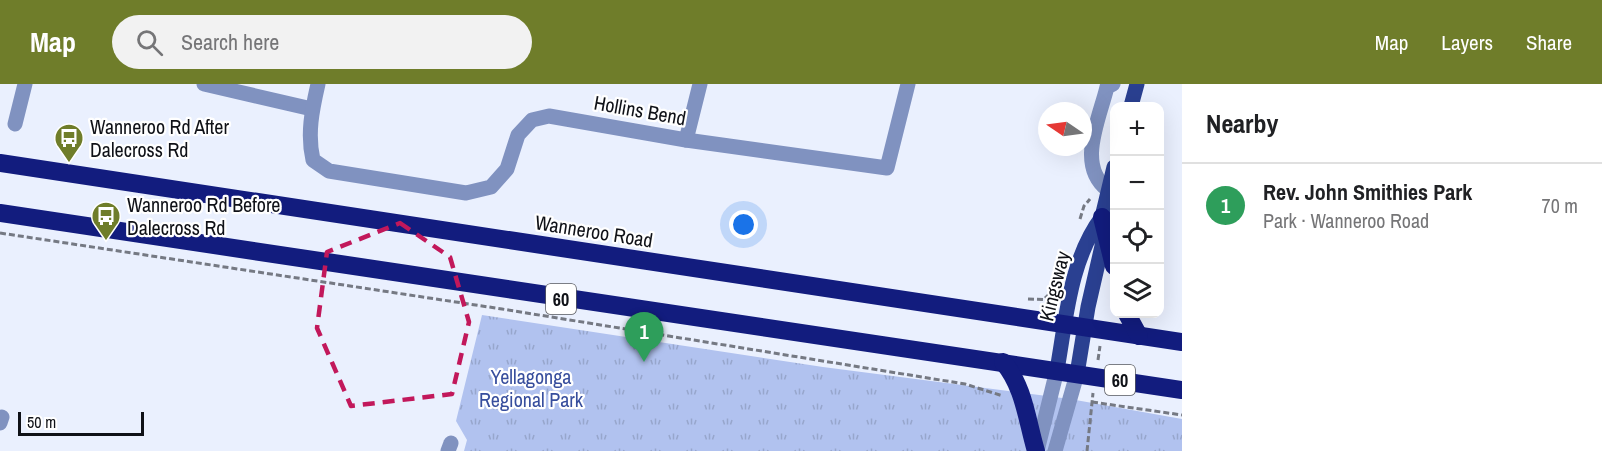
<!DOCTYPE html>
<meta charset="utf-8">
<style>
:root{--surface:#fff;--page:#f2f2f2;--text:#202124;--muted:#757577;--line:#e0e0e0;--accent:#6f7d2a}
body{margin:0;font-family:"Archivo Narrow",sans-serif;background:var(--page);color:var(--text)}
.controls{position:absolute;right:18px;top:18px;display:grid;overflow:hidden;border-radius:12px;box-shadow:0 6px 24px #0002}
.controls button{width:54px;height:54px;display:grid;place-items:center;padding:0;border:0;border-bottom:2px solid var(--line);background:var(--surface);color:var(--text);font:30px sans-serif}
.compass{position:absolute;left:1038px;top:18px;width:54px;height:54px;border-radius:50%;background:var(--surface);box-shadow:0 6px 24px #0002;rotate:283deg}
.scale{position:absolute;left:18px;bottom:15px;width:126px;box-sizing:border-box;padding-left:6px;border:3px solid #0f1117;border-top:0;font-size:16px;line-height:21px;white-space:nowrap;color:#0f1117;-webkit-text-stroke:4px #fff;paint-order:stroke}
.you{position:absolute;left:744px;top:141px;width:21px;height:21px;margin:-15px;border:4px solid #fff;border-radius:50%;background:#1a73e8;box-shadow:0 0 0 9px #1a73e833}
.badge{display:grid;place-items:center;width:39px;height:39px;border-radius:50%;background:var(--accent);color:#fff;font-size:20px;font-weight:700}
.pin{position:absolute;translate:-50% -50px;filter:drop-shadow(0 2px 3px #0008)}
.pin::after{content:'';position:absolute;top:32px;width:21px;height:18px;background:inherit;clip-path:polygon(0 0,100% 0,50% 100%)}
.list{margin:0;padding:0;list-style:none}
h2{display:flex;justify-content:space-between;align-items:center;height:78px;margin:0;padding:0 24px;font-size:26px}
h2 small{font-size:20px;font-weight:400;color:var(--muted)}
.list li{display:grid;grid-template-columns:39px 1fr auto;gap:18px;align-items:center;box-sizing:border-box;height:84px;padding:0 24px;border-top:2px solid var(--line)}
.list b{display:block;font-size:22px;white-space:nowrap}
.list p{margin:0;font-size:20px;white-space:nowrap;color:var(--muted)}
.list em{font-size:20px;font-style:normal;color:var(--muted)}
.icon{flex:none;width:33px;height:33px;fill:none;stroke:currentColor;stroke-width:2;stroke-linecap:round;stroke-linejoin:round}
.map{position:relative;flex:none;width:1182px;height:367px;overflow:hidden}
header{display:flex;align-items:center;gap:36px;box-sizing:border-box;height:84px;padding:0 30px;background:var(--accent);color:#fff}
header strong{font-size:28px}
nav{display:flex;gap:33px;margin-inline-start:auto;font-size:21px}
.search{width:420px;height:54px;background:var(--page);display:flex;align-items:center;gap:15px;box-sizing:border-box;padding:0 21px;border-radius:33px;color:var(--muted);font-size:22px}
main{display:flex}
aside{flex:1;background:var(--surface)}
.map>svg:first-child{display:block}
.grass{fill:url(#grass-tufts)}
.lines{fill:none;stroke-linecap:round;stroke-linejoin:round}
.path{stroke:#757983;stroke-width:3;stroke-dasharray:6 3;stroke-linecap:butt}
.minor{stroke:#8092c0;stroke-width:15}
.major{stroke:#2a4091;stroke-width:15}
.highway{stroke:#121c7e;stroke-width:18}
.marked{fill:none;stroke:#c2185b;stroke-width:4.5;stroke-dasharray:12 8;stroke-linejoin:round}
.labels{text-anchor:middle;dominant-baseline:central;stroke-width:4.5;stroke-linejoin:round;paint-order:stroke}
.shield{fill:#fff;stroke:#57585d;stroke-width:1.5}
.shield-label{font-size:18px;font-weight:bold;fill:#0f1117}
.street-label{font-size:20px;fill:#0f1117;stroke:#fff}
.poi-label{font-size:20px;fill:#0f1117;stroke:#fff;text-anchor:start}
.park-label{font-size:20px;fill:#374e9d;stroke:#fff}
</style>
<header>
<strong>Map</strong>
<div class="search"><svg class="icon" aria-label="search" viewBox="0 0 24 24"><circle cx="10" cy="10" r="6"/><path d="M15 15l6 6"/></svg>Search here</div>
<nav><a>Map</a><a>Layers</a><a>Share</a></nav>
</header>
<main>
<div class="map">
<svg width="1182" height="367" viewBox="0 0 1182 367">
<defs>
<pattern id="grass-tufts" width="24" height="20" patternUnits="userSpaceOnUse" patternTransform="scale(1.5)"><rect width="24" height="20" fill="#b1c2ef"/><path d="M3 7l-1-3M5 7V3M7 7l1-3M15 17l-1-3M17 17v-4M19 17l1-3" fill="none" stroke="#97a6cc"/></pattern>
</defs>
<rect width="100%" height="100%" fill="#eaf0fe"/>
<path class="grass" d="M482,231L823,283L1070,315L1182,335V367H464L467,356L456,337Z"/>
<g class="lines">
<g class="path">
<path d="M1080,135L1084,122L1090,115"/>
<path d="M0,149L502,225L965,300L1003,312"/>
<path d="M1045,214L1055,205"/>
<path d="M1028,215L1054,216"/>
<path d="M1098,276L1100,262"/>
<path d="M1092,318L1182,331"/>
<path d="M1087,367L1093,309"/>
</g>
<g class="minor">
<path d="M204,0L312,25"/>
<path d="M318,0C312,26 307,50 313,76L329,87L466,109L491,103L507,85L518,51L532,36L549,32L686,56L887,84L908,0"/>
<path d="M15,40L25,0"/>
<path d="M686,56L700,0"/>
<path d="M1108,106C1076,82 1099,36 1107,3L1113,0"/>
<path d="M0,339L2,333"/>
<path d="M448,367L451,359"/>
<path d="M1037,367L1057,286"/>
<path d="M1055,367L1077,290"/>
</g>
<g class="major">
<path d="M1131,22L1137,0"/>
<path d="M1057,286C1066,236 1070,175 1102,133"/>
<path d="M1077,290L1088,223L1102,162V133L1114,83"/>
</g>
<g class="highway">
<path d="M0,79L1182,258"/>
<path d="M0,129L1182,306"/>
<path d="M1102,133L1114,182"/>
<path d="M1127,230L1139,252"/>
<path d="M1003,278C1024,302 1027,337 1036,367"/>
</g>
</g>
<path class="marked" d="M400,139L450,173L469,238L452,310L351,322L317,244L327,168Z"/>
<defs>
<g id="bus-pin" transform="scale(1.5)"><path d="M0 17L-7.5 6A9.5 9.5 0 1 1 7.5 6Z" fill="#6f7d2a" stroke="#fff"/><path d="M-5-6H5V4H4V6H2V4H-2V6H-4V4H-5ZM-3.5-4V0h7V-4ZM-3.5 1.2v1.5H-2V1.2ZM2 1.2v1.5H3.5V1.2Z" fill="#fff"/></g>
</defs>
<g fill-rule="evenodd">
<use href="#bus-pin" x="69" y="54"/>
<use href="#bus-pin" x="106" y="132"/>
</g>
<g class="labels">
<g class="shield">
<rect x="546" y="200" width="30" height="30" rx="4.5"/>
<rect x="1105" y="281" width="30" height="30" rx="4.5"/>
</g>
<g class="shield-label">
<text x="561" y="215">60</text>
<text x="1120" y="296">60</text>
</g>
<g class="street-label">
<text transform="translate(640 26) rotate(10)">Hollins Bend</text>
<text transform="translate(594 147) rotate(9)">Wanneroo Road</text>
<text transform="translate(1054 202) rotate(-76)">Kingsway</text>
</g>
<g class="poi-label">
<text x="90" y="42">Wanneroo Rd After<tspan x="90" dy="23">Dalecross Rd</tspan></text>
<text x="127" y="120">Wanneroo Rd Before<tspan x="127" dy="23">Dalecross Rd</tspan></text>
</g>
<g class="park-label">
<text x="531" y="292">Yellagonga<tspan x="531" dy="23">Regional Park</tspan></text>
</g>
</g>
</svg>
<div class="controls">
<button>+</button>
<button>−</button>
<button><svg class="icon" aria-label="locate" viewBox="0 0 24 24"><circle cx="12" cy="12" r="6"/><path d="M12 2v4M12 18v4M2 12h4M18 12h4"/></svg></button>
<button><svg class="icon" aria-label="layers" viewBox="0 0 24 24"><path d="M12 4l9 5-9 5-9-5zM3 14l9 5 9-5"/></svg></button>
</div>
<svg class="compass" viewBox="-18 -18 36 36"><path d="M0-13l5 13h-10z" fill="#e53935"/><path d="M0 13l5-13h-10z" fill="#757577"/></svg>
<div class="scale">50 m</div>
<div class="you"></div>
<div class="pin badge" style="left:644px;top:278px;background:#2e9e5b">1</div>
</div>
<aside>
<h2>Nearby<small></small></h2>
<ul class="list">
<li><span class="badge" style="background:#2e9e5b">1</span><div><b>Rev. John Smithies Park</b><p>Park · Wanneroo Road</p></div><em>70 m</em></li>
</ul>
</aside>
</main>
